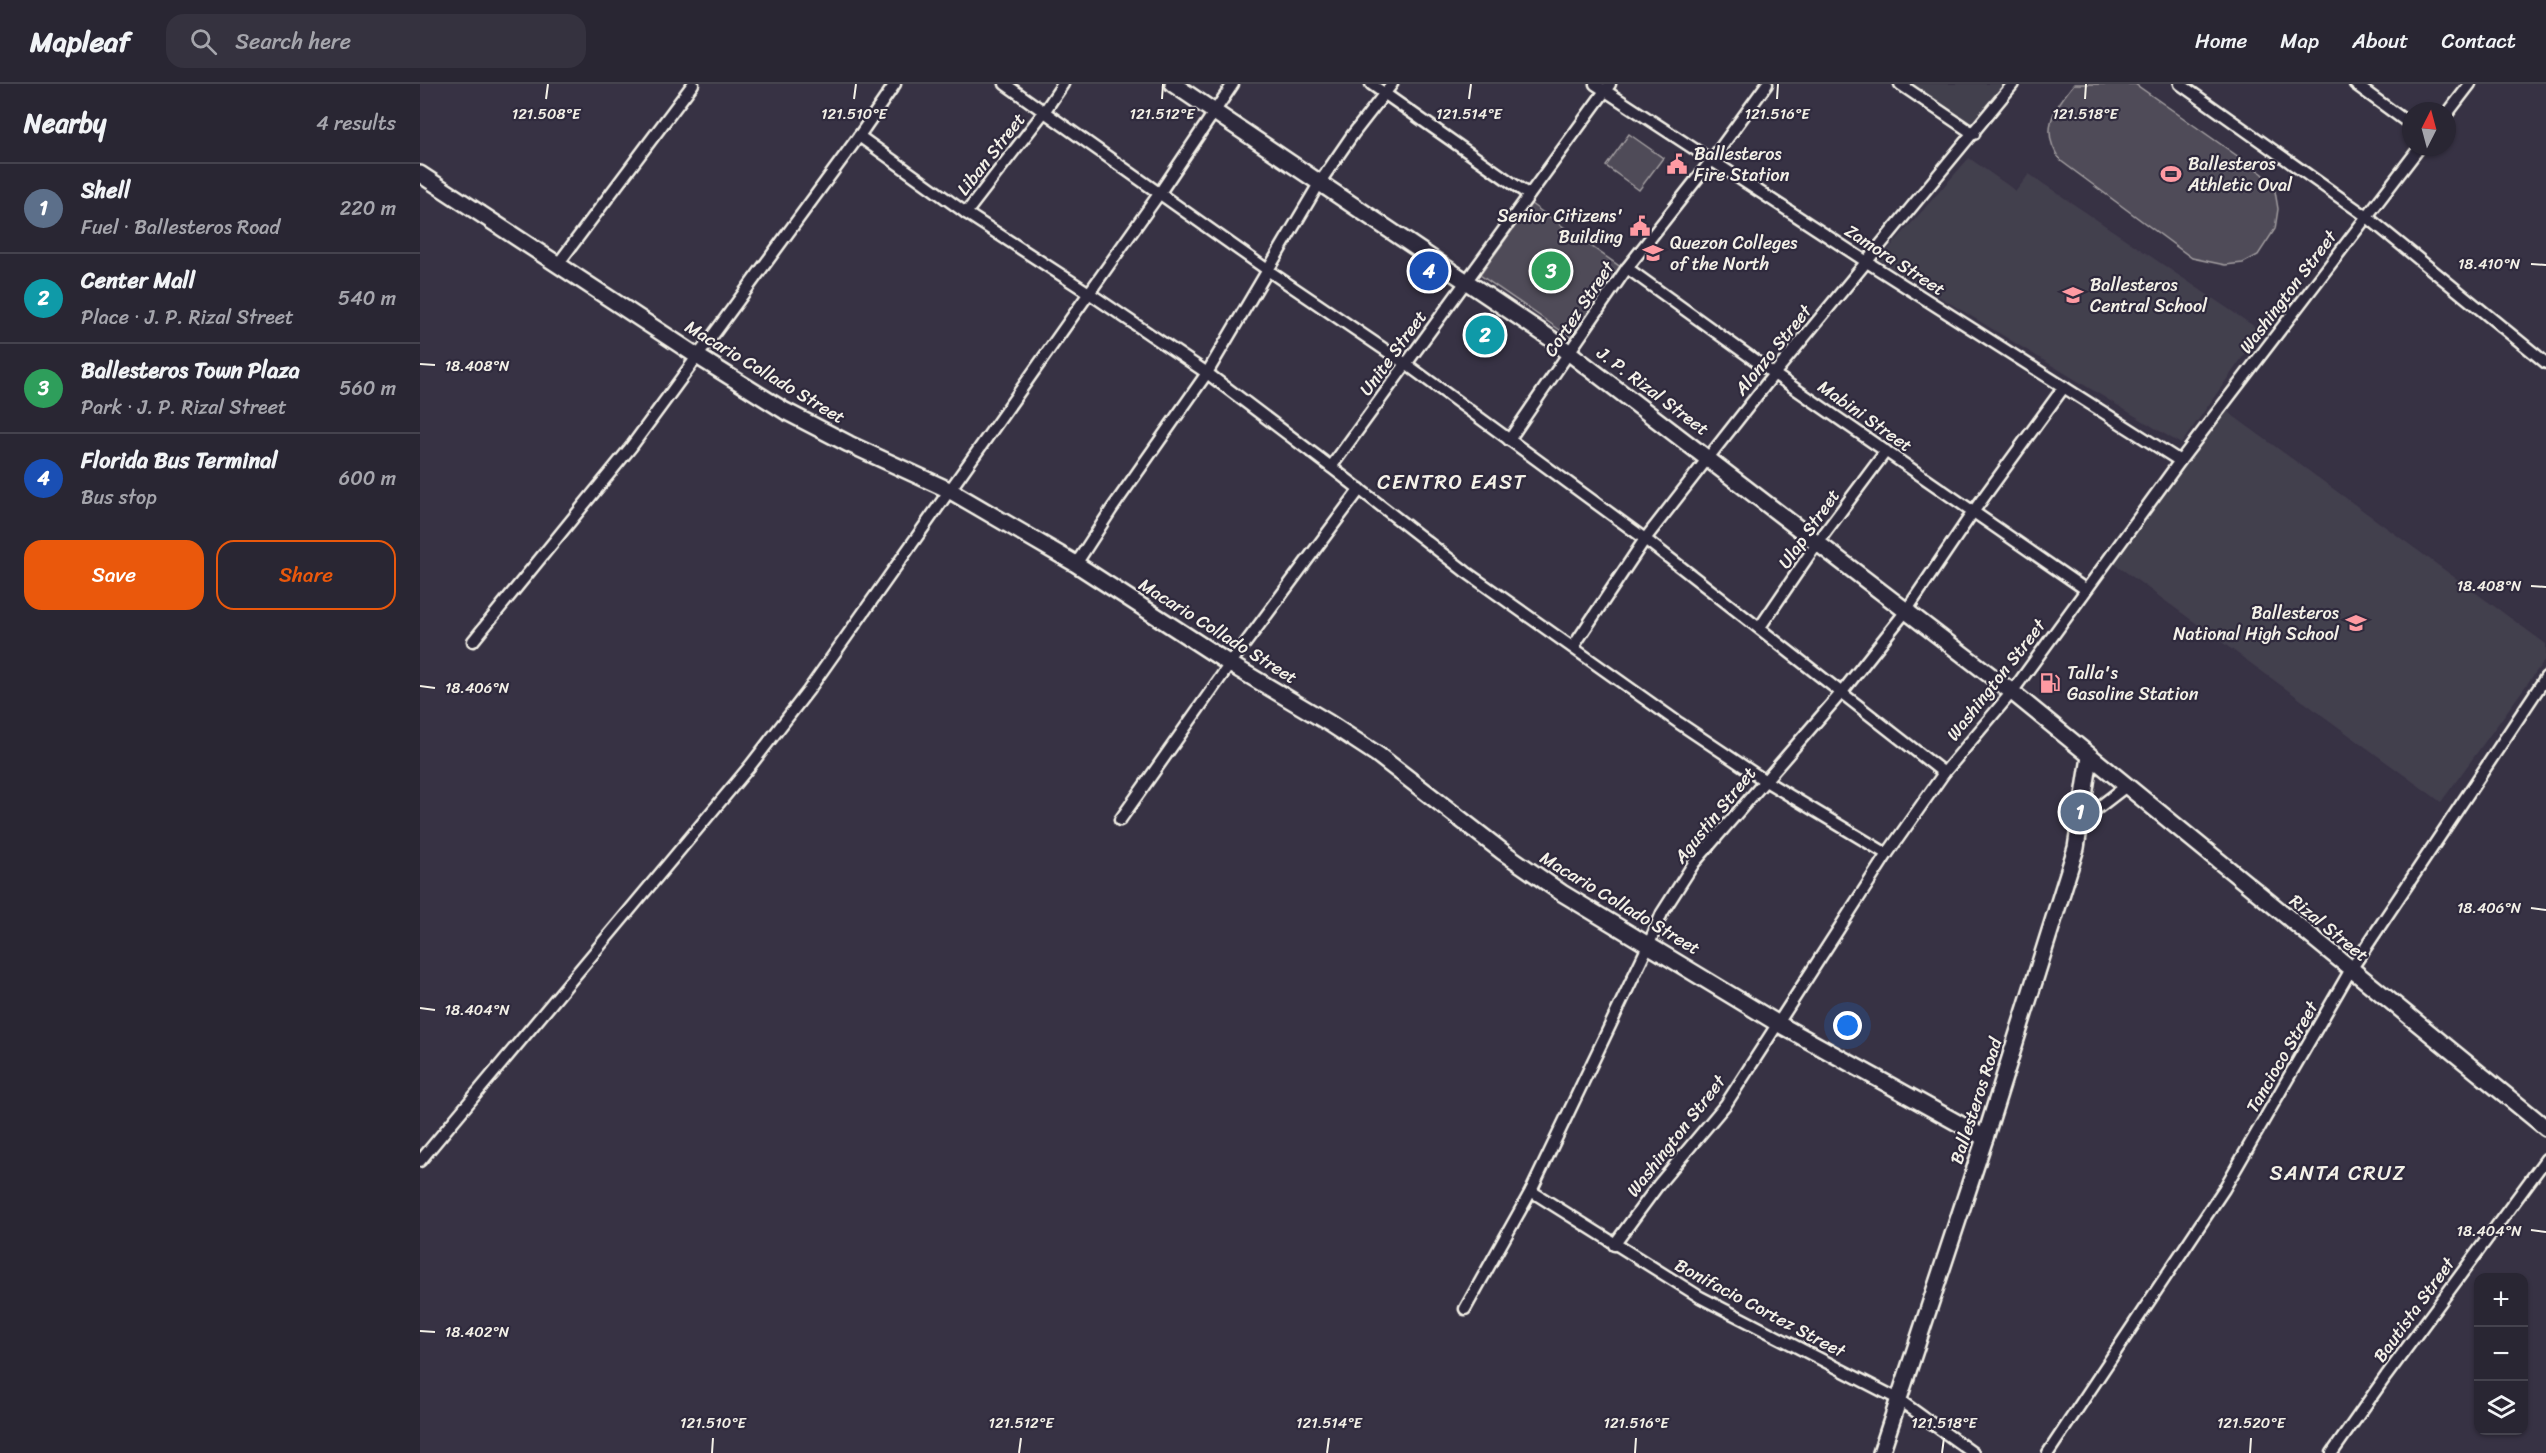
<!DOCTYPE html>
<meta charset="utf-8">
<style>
:root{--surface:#292633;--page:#35323f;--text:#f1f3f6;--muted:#a5a5ac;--line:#45434e;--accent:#ea580c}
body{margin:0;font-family:Sriracha,sans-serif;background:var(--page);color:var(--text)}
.controls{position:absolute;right:18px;bottom:18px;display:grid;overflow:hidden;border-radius:12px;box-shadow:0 2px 4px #0004}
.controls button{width:54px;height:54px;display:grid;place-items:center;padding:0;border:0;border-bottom:2px solid var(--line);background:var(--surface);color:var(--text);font:30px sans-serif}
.compass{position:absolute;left:1982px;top:18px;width:54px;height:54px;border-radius:50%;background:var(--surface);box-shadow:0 2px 4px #0004;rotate:6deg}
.you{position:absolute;left:1428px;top:942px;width:21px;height:21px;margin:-15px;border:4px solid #fff;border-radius:50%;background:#1a73e8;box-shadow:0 0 0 9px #1a73e833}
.badge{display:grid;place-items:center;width:39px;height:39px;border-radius:50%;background:var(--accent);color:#fff;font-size:20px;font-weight:700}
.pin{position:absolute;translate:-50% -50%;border:3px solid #fff;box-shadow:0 2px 6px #0006}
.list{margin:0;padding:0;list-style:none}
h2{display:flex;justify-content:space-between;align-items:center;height:78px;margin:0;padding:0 24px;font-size:26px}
h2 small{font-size:20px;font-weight:400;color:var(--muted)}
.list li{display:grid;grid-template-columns:39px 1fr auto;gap:18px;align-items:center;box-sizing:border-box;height:90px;padding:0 24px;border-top:2px solid var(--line)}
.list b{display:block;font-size:22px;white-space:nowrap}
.list p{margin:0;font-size:20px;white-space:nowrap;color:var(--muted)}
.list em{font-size:20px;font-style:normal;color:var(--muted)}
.actions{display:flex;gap:12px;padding:18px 24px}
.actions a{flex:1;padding:14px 0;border:2px solid var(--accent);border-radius:18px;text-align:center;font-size:21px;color:var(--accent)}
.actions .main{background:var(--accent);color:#fff}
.icon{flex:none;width:33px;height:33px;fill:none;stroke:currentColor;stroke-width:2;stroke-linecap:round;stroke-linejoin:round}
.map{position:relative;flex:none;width:2126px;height:1369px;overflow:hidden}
header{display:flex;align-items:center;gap:36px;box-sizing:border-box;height:84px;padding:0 30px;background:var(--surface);border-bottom:2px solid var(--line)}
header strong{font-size:28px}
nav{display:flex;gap:33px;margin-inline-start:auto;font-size:21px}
.search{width:420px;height:54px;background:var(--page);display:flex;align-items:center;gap:15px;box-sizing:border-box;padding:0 21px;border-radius:18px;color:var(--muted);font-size:22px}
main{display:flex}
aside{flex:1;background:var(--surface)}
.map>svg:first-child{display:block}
.built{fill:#433f4e}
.green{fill:#504b59;stroke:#a29ea0;stroke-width:1.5}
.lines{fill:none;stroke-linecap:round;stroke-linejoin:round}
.street-casing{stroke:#f4f1e8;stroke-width:15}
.secondary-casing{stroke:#f4f1e8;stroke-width:20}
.street{stroke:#2f2a3d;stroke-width:10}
.secondary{stroke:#2f2a3d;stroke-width:15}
.ticks{fill:none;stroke:#f4f1e8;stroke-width:2}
.labels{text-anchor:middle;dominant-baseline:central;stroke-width:4.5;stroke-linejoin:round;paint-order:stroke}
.street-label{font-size:18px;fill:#f4f1e8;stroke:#2f2a3d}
.poi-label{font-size:18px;fill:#f4f1e8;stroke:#2f2a3d;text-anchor:start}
.quarter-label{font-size:21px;letter-spacing:1.5px;fill:#f4f1e8;stroke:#2f2a3d}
.ticks-label{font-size:15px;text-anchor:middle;fill:#f4f1e8;stroke:#2f2a3d;stroke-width:4.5;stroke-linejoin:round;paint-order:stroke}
</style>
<header>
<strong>Mapleaf</strong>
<div class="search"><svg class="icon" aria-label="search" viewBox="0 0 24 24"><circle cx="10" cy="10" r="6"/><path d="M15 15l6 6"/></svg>Search here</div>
<nav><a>Home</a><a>Map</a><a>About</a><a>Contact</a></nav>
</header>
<main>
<aside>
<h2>Nearby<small>4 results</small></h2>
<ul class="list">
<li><span class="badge" style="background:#5c6f8a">1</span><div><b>Shell</b><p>Fuel · Ballesteros Road</p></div><em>220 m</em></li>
<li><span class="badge" style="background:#0f9aa8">2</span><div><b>Center Mall</b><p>Place · J. P. Rizal Street</p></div><em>540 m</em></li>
<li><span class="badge" style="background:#2e9e5b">3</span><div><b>Ballesteros Town Plaza</b><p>Park · J. P. Rizal Street</p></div><em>560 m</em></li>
<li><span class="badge" style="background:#1a4fb4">4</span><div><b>Florida Bus Terminal</b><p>Bus stop</p></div><em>600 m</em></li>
</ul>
<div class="actions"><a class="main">Save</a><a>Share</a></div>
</aside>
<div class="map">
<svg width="2126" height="1369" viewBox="0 0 2126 1369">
<rect width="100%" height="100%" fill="#373244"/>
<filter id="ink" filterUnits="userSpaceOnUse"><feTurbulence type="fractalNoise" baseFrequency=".0167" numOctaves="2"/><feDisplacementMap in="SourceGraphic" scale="12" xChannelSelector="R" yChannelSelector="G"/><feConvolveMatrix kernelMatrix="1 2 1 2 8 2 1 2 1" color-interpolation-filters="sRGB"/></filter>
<g filter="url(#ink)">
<g class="built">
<path d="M1488,0H1584L1552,45Z"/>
<path d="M1549,74L1596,107L1609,90L1841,247L1761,360L1459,176Z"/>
<path d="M1805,326L2126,560V574L2021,718L1688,475Z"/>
</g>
<g class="green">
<path d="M1654,0H1715L1843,90L1855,107L1858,125L1855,145L1838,171L1823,179L1805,181L1772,174L1641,77C1619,47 1633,25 1654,0Z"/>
<path d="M1209,50L1243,74L1219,106L1186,82Z"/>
<path d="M1111,120L1202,184L1153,255L1060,191Z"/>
</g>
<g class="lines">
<g class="street-casing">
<g id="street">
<path d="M585,0L849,187L986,280L1225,455L1524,689"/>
<path d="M951,0L1109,111"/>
<path d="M1175,0L1447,178L1760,377"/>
<path d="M1480,0L1554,50"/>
<path d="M1760,0L1946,132L2126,279"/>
<path d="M1935,0L1991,41"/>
<path d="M2027,30L2050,0"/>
<path d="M439,52L546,129L669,209L787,289L911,383L1046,488L1259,639L1344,696L1467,770"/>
<path d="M546,129L624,28L643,0"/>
<path d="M138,180L273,0"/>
<path d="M1207,184L1354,290L1665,505"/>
<path d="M1089,356L1207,184L1291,77L1347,0"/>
<path d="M911,383L1190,0"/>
<path d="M656,480L691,426L787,289L900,98L933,50L972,0"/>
<path d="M1340,543L1398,458L1466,367"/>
<path d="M53,557L211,363L439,52L475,0"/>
<path d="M1153,563L1225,455L1288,374L1354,290L1593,0"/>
<path d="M700,736L810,580L940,405"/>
<path d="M1661,737L1705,703"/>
<path d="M0,1077L330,682L388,607L739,110L813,0"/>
<path d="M1111,1107L1280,1213L1478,1315L1553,1369"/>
<path d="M1194,1161L1239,1100L1306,1020L1467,770L1524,689L1592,608L1760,377L2000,63"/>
<path d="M1045,1225L1111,1107L1229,860L1242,829L1274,779L1422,608L1486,527L1553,428L1644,303"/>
<path d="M1628,1369L1804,1105L1930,887L2126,593"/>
<path d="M1912,1369L1966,1292L2126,1075"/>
</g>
</g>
<g class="secondary-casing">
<g id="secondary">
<path d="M753,0L1130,254L1592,608L2126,1044"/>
<path d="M0,90L277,272L365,327L429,360L529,406L656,480L810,580L909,639L958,671L1083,768L1142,809L1357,939L1565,1054"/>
<path d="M1461,1369L1565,1054L1656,764L1670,673"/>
</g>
</g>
<use href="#street" class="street"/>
<use href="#secondary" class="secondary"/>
</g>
</g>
<path class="ticks" d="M126,15L128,0M434,15L436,0M742,15L743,0M1049,15L1051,0M1357,15L1358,0M1665,15L1666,0M2111,180L2126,181M0,280L15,281M2111,502L2126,503M0,602L15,604M2111,824L2126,826M0,924L15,926M2111,1146L2126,1148M0,1247L15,1248M292,1369L293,1354M599,1369L601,1354M907,1369L909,1354M1215,1369L1216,1354M1522,1369L1524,1354M1830,1369L1831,1354"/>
<defs>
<g id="civic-bare" transform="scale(1.62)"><path d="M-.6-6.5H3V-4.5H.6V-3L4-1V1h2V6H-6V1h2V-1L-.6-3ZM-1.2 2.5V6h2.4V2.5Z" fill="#ff9aa2" stroke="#2f2a3d" stroke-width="2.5" paint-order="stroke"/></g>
<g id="stadium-bare" transform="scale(1.62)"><path d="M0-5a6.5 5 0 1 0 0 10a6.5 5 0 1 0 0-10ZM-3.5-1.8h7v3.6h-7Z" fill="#ff9aa2" stroke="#2f2a3d" stroke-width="2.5" paint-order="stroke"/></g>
<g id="university-bare" transform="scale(1.62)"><path d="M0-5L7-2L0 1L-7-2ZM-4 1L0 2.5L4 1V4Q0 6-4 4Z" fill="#ff9aa2" stroke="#2f2a3d" stroke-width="2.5" paint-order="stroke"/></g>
<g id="school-bare" transform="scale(1.62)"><path d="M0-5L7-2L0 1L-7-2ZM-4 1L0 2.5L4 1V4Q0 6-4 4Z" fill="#ff9aa2" stroke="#2f2a3d" stroke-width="2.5" paint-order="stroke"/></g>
<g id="fuel-bare" transform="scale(1.62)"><path d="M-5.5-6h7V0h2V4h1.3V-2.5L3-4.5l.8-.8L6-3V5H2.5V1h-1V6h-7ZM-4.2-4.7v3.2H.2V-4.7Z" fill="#ff9aa2" stroke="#2f2a3d" stroke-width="2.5" paint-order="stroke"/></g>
</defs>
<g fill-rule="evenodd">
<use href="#civic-bare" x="1257" y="80"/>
<use href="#stadium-bare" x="1751" y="90"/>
<use href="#civic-bare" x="1220" y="142"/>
<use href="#university-bare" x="1233" y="169"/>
<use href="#school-bare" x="1653" y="211"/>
<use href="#school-bare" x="1936" y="539"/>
<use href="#fuel-bare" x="1630" y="599"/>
</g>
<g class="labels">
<g class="street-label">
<text transform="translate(571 70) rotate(-52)">Liban Street</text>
<text transform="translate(1475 176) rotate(33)">Zamora Street</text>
<text transform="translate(1868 208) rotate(-53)">Washington Street</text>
<text transform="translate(1159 225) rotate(-56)">Cortez Street</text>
<text transform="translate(1353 266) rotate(-51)">Alonzo Street</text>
<text transform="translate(973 269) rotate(-54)">Unite Street</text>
<text transform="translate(345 288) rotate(31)">Macario Collado Street</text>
<text transform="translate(1233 307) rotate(37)">J. P. Rizal Street</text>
<text transform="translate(1445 332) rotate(35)">Mabini Street</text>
<text transform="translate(1389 445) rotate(-55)">Ulap Street</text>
<text transform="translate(798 547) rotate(32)">Macario Collado Street</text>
<text transform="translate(1576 596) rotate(-52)">Washington Street</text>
<text transform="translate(1295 731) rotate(-51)">Agustin Street</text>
<text transform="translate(1200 819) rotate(31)">Macario Collado Street</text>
<text transform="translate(1909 844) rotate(39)">Rizal Street</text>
<text transform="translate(1862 973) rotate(-60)">Tancioco Street</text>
<text transform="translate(1556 1017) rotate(-72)">Ballesteros Road</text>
<text transform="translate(1256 1052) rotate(-52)">Washington Street</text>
<text transform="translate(1340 1224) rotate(28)">Bonifacio Cortez Street</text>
<text transform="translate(1994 1226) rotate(-54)">Bautista Street</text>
</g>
<g class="poi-label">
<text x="1274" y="70">Ballesteros<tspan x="1274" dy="21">Fire Station</tspan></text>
<text x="1768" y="80">Ballesteros<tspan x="1768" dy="21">Athletic Oval</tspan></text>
<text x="1203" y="132" text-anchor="end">Senior Citizens'<tspan x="1203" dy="21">Building</tspan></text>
<text x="1250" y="159">Quezon Colleges<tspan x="1250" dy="21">of the North</tspan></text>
<text x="1670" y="201">Ballesteros<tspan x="1670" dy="21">Central School</tspan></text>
<text x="1919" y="529" text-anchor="end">Ballesteros<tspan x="1919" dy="21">National High School</tspan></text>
<text x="1647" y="589">Talla's<tspan x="1647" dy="21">Gasoline Station</tspan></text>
</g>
<g class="quarter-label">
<text x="1032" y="398">CENTRO EAST</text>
<text x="1918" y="1089">SANTA CRUZ</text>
</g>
</g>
<g class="ticks-label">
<text x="126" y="35">121.508°E</text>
<text x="434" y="35">121.510°E</text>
<text x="742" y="35">121.512°E</text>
<text x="1049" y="35">121.514°E</text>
<text x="1357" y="35">121.516°E</text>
<text x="1665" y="35">121.518°E</text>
<text x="2069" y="185">18.410°N</text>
<text x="57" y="287">18.408°N</text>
<text x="2069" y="507">18.408°N</text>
<text x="57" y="609">18.406°N</text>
<text x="2069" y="829">18.406°N</text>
<text x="57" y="931">18.404°N</text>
<text x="2069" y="1152">18.404°N</text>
<text x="57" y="1253">18.402°N</text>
<text x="293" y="1344">121.510°E</text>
<text x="601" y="1344">121.512°E</text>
<text x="909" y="1344">121.514°E</text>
<text x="1216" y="1344">121.516°E</text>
<text x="1524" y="1344">121.518°E</text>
<text x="1831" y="1344">121.520°E</text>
</g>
</svg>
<div class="controls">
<button>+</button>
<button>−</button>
<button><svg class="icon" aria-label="layers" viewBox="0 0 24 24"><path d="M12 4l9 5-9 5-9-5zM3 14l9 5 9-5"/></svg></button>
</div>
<svg class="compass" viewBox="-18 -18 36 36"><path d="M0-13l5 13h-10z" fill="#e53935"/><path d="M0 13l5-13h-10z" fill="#a5a5ac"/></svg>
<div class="you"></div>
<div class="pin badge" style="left:1660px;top:728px;background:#5c6f8a">1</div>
<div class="pin badge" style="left:1065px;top:251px;background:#0f9aa8">2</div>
<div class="pin badge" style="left:1131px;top:187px;background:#2e9e5b">3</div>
<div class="pin badge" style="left:1009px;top:187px;background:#1a4fb4">4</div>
</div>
</main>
